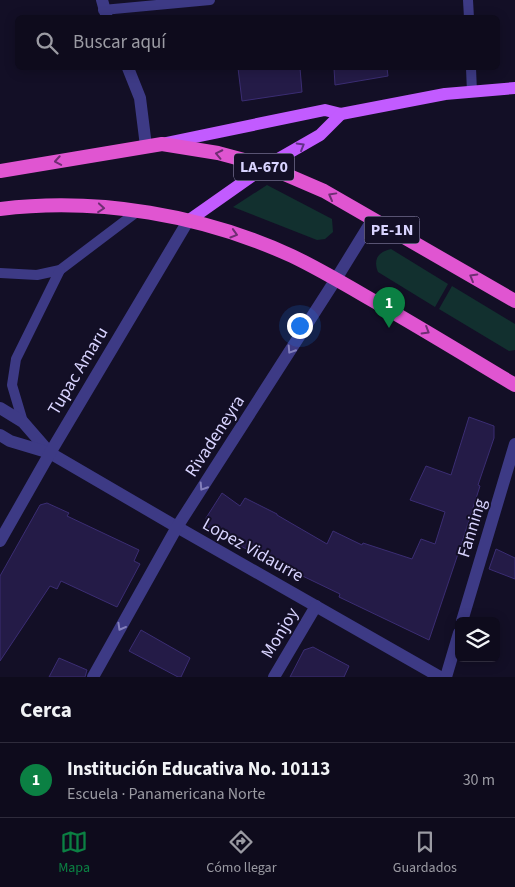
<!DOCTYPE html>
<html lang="es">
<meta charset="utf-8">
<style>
:root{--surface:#0e0b1c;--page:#171425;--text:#f1f3f6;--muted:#9b9ba3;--line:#2e2b3b;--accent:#0b8043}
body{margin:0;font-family:"Source Sans 3",sans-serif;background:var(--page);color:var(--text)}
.controls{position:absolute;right:15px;bottom:15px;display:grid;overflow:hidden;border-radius:8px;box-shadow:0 2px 12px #0003}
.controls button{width:45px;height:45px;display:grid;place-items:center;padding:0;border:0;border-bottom:1px solid var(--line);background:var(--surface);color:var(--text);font:25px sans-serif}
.you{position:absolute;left:299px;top:325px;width:18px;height:18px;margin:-12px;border:4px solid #fff;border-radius:50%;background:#1a73e8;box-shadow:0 0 0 8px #1a73e833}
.badge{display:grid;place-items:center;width:32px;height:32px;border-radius:50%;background:var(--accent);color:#fff;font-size:16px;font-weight:700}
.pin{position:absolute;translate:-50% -41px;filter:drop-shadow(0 1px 2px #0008)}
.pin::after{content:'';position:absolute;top:26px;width:18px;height:15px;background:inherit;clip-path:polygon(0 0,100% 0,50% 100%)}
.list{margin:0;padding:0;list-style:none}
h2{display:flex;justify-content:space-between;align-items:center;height:65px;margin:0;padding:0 20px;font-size:21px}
h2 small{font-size:16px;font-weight:400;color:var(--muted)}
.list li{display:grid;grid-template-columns:32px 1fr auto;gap:15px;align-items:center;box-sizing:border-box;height:75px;padding:0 20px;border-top:1px solid var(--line)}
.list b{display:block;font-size:19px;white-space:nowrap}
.list p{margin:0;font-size:16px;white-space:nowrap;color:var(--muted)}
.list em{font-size:16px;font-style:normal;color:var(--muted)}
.icon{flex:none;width:28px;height:28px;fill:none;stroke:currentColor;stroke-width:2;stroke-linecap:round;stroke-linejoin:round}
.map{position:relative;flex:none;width:515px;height:677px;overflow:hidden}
.search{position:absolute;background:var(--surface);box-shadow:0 2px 12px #0003;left:15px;right:15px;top:15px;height:55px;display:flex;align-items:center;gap:12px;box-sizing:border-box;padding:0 18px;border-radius:8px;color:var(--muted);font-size:19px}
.sheet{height:140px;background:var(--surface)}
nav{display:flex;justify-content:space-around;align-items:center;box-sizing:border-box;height:70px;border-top:1px solid var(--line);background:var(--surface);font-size:14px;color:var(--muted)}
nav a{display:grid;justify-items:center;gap:2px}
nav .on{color:var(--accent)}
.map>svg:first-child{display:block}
.green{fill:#12302f}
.building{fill:#241b47;stroke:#3b2d73}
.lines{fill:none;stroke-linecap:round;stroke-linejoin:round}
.service{stroke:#3d3a85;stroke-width:10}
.minor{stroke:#3d3a85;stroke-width:12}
.tertiary{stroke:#3d3a85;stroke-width:12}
.primary{stroke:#c25bff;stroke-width:12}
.trunk{stroke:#e055d1;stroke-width:14}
.oneway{stroke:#623188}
.oneway2{stroke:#6f2e73}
.oneway3{stroke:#837fbc}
.labels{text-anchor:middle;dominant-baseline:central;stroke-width:4;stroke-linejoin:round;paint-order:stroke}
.shield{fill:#130f26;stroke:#9e99be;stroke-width:1}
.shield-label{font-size:16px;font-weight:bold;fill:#d9d4ff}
.street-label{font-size:18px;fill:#d9d4ff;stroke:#130f26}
</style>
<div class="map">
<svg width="515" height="677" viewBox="0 0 515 677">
<rect width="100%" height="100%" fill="#130f26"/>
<g class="green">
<path d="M267,185L332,219L333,232L325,239L317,240L233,207Z"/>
<path d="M391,249L448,284L435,307L378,272C373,259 378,252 391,249Z"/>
<path d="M452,286L515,324V350L509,351L439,309Z"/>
</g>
<g class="building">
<path d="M238,68H300L302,92L242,101Z"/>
<path d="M334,68H387L388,76L335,85Z"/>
<path d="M469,417L494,426V438L478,485L480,486L463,539L429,640L339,597L340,594L209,531L206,518L222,493L240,506L245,498L277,514V515L327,544L333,531L362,545L363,543L412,559L421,539L435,544L445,512L410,500L426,466L451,475Z"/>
<path d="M47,503L69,513L67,516L139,550L134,561L140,564L117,607L61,581L57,589L50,586L0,661V576L40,505Z"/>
<path d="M496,549L515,558V579L489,569Z"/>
<path d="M141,630L190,658L181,677H178L129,651Z"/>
<path d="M313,647L349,666L344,677H290L304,650Z"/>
<path d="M59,658L87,670L85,677H49Z"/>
</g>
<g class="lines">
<g class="service">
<path d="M468,0L469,18"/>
<path d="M103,10L210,0"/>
<path d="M471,68L472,92"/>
<path d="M0,273L37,275L60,270L138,211"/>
<path d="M23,422L12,385L16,359L60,270"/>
</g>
<g class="minor">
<path d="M102,0L107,18"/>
<path d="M128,68L140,98L146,146"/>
<path d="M0,408L23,422L50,453"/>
<path d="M0,435L10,441L50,453L177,527L440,677"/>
<path d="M0,541L50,453L188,221"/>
<path d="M93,677L177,527L336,279L373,219"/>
<path d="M274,677L316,606"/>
</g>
<g class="tertiary">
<path d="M462,621L515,444"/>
<path d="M446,677L459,633"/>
</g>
<g class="primary">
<path d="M166,143L325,110L341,114L445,94L515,88"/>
<path d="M188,221L266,166L320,135L341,114"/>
</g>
<g class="trunk">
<path d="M0,171L162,144L218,153L266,166L324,191L515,301"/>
<path d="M0,209C98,197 203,215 292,256C317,268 341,282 365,296C416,325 465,355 515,385"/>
</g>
</g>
<defs><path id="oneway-chevron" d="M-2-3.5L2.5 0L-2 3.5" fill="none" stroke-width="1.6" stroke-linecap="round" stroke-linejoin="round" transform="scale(1.25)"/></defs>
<use class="oneway" href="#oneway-chevron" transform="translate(301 146) rotate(-30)"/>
<g class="oneway2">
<use href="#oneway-chevron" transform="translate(219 154) rotate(-168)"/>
<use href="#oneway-chevron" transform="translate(58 161) rotate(170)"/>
<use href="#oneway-chevron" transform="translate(332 196) rotate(-151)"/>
<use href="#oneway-chevron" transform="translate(101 208) rotate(5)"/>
<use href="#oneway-chevron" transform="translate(234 234) rotate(17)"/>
<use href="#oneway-chevron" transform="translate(473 277) rotate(-150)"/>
<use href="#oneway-chevron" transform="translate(426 331) rotate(31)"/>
</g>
<g class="oneway3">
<use href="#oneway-chevron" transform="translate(291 350) rotate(123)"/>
<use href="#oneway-chevron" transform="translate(203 487) rotate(123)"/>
<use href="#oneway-chevron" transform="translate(121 627) rotate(119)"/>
</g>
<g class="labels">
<g class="shield">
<rect x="234" y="153.5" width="60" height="27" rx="4"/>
<rect x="364.5" y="216.5" width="55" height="27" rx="4"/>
</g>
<g class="shield-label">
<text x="264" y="167">LA-670</text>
<text x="392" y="230">PE-1N</text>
</g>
<g class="street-label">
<text transform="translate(78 371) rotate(-59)">Tupac Amaru</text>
<text transform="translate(215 436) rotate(-57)">Rivadeneyra</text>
<text transform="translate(472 528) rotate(-73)">Fanning</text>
<text transform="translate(253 550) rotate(29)">Lopez Vidaurre</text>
<text transform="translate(280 633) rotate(-59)">Monjoy</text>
</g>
</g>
</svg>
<div class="controls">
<button><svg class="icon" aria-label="layers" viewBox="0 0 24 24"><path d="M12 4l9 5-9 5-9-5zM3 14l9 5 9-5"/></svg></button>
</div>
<div class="you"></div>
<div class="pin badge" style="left:389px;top:328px">1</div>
<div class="search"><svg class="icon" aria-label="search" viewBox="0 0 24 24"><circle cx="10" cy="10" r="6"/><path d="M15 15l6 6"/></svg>Buscar aquí</div>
</div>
<section class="sheet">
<h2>Cerca<small></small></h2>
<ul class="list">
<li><span class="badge">1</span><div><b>Institución Educativa No. 10113</b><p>Escuela · Panamericana Norte</p></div><em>30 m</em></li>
</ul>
</section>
<nav>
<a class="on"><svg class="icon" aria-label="map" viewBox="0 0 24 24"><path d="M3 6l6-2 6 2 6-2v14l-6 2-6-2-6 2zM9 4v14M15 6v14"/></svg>Mapa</a>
<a><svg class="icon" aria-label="directions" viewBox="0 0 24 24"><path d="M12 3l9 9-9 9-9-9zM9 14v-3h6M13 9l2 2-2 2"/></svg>Cómo llegar</a>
<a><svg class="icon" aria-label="saved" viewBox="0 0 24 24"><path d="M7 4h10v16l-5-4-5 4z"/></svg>Guardados</a>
</nav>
